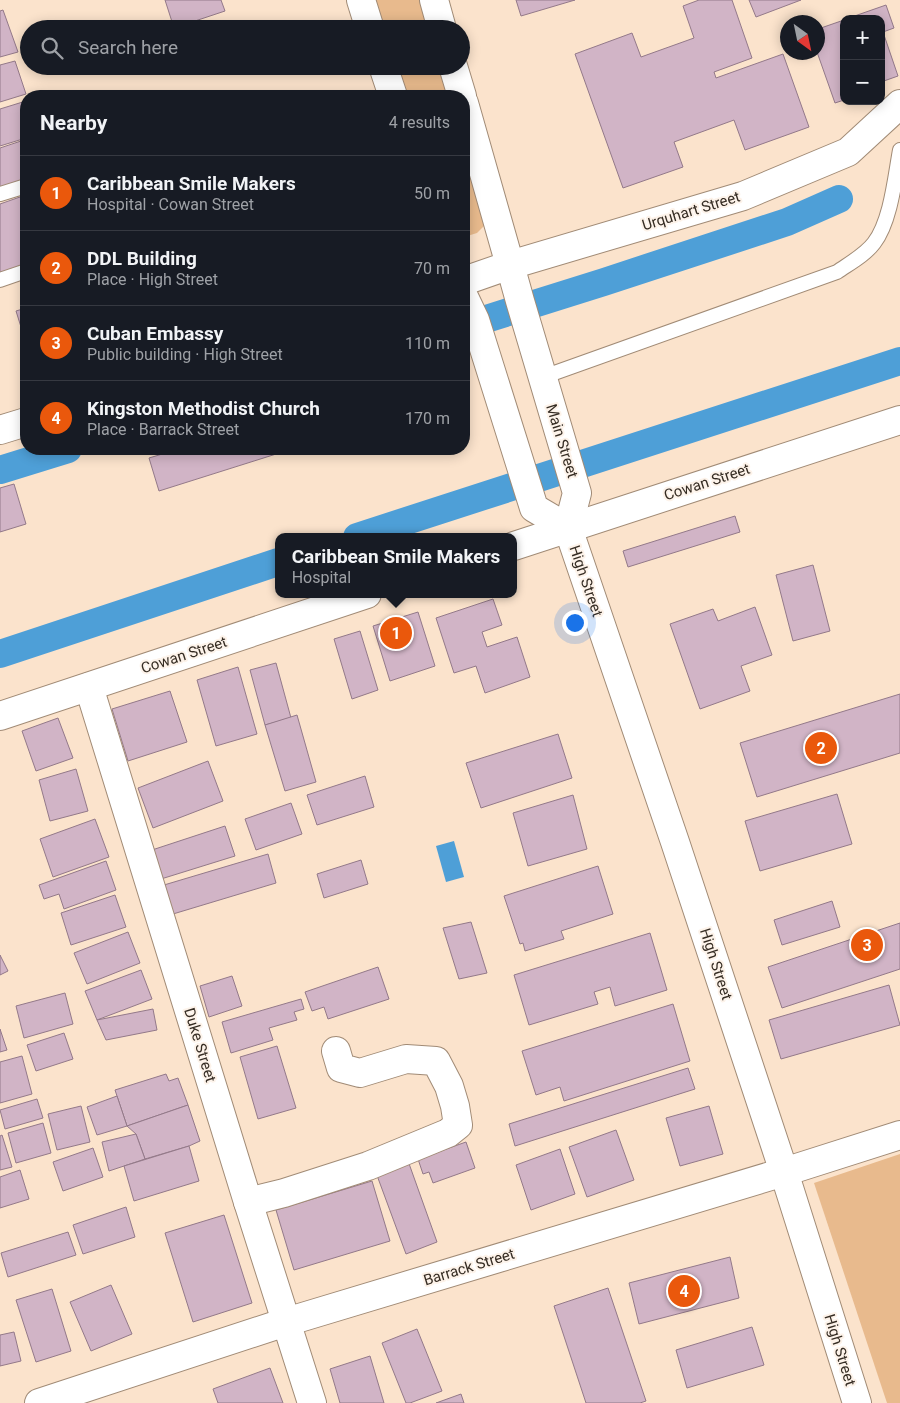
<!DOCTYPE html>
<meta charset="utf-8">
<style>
:root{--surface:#171b24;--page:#242831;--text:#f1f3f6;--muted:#9ea1a6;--line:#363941;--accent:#ea580c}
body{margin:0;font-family:Roboto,sans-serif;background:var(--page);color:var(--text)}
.controls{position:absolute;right:15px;top:15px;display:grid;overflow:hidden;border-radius:10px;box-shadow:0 2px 12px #0003}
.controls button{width:45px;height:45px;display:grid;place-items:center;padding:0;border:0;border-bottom:1px solid var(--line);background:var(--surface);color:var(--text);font:25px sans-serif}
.compass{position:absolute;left:780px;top:15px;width:45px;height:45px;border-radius:50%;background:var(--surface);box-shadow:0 2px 12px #0003;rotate:147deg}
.you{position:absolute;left:574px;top:622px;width:18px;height:18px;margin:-12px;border:4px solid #fff;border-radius:50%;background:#1a73e8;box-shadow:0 0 0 8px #1a73e833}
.badge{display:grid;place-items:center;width:32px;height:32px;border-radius:50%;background:var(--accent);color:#fff;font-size:16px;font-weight:700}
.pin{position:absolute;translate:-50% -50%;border:2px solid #fff;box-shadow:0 1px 5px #0006}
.popup{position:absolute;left:275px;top:533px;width:242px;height:65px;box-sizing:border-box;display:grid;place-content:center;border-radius:10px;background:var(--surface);filter:drop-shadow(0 1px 4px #0005);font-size:16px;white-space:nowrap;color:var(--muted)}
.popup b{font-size:19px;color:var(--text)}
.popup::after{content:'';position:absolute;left:50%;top:100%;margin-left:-10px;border:10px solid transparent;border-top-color:var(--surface)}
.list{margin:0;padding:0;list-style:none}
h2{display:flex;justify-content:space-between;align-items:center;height:65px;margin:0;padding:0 20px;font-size:21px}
h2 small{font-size:16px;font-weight:400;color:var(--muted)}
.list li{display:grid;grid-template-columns:32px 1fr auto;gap:15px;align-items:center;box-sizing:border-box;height:75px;padding:0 20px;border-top:1px solid var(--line)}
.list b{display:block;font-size:19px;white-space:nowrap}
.list p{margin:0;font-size:16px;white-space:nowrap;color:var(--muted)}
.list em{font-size:16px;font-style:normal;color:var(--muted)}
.icon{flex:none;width:28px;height:28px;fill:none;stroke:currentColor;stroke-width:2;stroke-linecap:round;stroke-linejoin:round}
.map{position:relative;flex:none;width:900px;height:1403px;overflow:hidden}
.search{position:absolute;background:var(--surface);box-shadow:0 2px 12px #0003;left:20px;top:20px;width:450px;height:55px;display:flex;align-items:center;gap:12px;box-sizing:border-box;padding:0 18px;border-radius:28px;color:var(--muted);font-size:19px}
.panel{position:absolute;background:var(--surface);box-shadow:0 2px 12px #0003;left:20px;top:90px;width:450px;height:365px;border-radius:20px}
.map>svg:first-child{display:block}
.green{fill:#e8ba8d}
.water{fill:#4e9fd7}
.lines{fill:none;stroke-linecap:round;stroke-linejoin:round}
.canal{stroke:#4e9fd7;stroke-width:28}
.building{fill:#d1b4c6;stroke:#937989}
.service-casing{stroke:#a18b76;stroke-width:16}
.minor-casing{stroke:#a18b76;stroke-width:30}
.tertiary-casing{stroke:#a18b76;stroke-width:30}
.secondary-casing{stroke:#a18b76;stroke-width:30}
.service{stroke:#fff;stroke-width:14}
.minor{stroke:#fff;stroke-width:28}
.tertiary{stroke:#fff;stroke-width:28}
.secondary{stroke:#fff;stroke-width:28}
.labels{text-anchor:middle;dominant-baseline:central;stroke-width:4;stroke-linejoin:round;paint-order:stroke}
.street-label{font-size:15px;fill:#352c23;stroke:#fdf3ea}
</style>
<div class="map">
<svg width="900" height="1403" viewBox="0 0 900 1403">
<rect width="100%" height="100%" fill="#fbe3cc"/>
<g class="green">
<path d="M374,0H424L433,29H383Z"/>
<path d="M395,66H444L453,96H404Z"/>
<path d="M464,130L487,223L477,233L464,237Z"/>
<path d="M900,1154V1403H887L814,1183Z"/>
</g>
<path class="water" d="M454,841L464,877L446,882L436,846Z"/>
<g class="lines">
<g class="canal">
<path d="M464,326L604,282L787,222L839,199"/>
<path d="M0,470L68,449"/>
<path d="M357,537L900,361"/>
<path d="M0,654L278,562"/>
</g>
</g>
<g class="building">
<path d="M165,0H221L225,11L174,28Z"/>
<path d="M516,0H575L521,16Z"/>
<path d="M699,0H732L752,58L714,72L716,78L783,54L809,127L745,150L734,120L674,142L683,167L623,188L575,54L632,33L641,57L694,38L683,6Z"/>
<path d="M749,0H801L756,17Z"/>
<path d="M886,5L894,28L883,32L898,76L881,82V19H846Z"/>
<path d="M3,10L18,52L0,57V11Z"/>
<path d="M844,20V100L835,103L817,52L818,29Z"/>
<path d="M15,61L26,94L0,102V65Z"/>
<path d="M26,101V138L0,146V109Z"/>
<path d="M24,140L26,147V180L0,188V148Z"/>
<path d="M20,197L26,215V264L0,273V204Z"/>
<path d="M26,308V343L16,311Z"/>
<path d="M179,449H292L159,491L149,458Z"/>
<path d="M14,484L26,524L0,532V488Z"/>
<path d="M735,516L740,532L628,567L623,551Z"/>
<path d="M813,565L830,631L793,641L776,575Z"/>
<path d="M493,599L502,625L482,632L487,647L517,637L530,677L485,693L476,666L454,673L436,618Z"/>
<path d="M755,607L772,655L741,666L750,691L700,709L670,624L713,609L718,621Z"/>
<path d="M418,612L435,666L390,681L373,626Z"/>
<path d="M360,631L378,690L352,699L334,639Z"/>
<path d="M276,663L291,718L265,725L250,670Z"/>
<path d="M238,667L257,734L216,746L197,680Z"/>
<path d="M170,691L187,742L128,761L112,709Z"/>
<path d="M900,694V753L757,797L740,743Z"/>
<path d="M297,715L316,782L285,791L265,725Z"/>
<path d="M58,718L73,758L36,771L22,731Z"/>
<path d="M558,734L572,778L481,808L466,763Z"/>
<path d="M208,761L223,801L153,828L138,788Z"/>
<path d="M76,769L88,811L50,821L39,780Z"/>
<path d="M365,776L374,807L317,825L307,795Z"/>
<path d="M837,794L852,844L760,871L745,821Z"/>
<path d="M573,795L587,849L528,866L513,813Z"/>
<path d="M291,803L302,834L256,850L245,819Z"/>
<path d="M95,819L109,857L53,877L40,839Z"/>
<path d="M225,826L235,856L161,879L152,850Z"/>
<path d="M268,854L276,883L173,914L164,885Z"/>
<path d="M361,860L368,884L324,898L317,874Z"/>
<path d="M106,861L116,890L64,909L59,894L44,899L39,885Z"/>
<path d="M598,866L613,914L561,931L564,939L525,951L523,943L520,944L504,896Z"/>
<path d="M115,895L126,927L71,945L61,913Z"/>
<path d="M832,901L840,927L782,945L774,920Z"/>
<path d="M471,922L487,973L459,979L443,928Z"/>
<path d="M900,923V969L782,1008L768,967Z"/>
<path d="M128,932L140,963L87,984L74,953Z"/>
<path d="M650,933L667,990L615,1006L610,987L594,992L598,1004L529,1025L514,975Z"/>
<path d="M0,955L8,971L0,975Z"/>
<path d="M378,967L389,999L328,1019L324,1007L312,1011L305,992Z"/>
<path d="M141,970L152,999L97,1020L85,991Z"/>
<path d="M232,976L242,1006L209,1017L200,986Z"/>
<path d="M889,985L900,1025L781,1059L769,1020Z"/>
<path d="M65,993L73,1024L24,1038L16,1006Z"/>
<path d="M301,999L304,1009L294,1012L297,1020L269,1028L273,1040L231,1053L222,1022Z"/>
<path d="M673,1004L690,1061L564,1101L560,1087L536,1095L522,1051Z"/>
<path d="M153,1009L157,1030L106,1040L97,1020Z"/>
<path d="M0,1029L7,1050L0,1052Z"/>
<path d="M64,1033L73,1059L36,1071L27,1045Z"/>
<path d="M277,1046L296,1108L258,1119L240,1057Z"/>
<path d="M22,1056L32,1094L0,1103V1062Z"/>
<path d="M688,1068L695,1089L515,1146L509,1124Z"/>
<path d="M166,1074L169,1081L178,1078L188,1105L127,1126L115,1090Z"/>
<path d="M117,1096L127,1126L97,1135L87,1107Z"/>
<path d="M37,1099L43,1118L5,1129L0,1110Z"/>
<path d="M188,1105L200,1141L189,1146L145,1159L136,1134L127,1126Z"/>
<path d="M81,1106L90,1142L57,1150L48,1114Z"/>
<path d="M709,1106L723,1154L680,1166L666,1118Z"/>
<path d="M43,1123L51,1153L16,1163L8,1133Z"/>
<path d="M616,1130L634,1180L587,1197L569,1147Z"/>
<path d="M136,1134L145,1159L109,1171L102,1142Z"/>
<path d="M2,1135L12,1167L0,1170V1136Z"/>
<path d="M466,1142L475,1168L433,1183L429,1172L423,1174L418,1159Z"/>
<path d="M189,1146L199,1181L134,1201L124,1166Z"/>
<path d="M93,1148L103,1177L63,1191L53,1162Z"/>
<path d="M560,1149L575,1194L531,1210L516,1165Z"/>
<path d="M407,1158L437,1242L406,1254L375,1170Z"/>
<path d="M20,1170L29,1199L0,1208V1177Z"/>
<path d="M372,1181L390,1241L294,1270L276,1210Z"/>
<path d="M126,1207L135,1237L83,1254L73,1225Z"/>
<path d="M224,1215L252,1303L193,1322L165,1233Z"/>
<path d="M68,1232L76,1255L8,1277L1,1253Z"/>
<path d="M730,1257L739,1298L639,1324L629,1283Z"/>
<path d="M111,1285L132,1334L91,1351L70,1302Z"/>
<path d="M608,1288L646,1401L640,1403H586L554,1306Z"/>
<path d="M52,1289L71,1351L36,1362L16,1300Z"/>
<path d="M752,1327L764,1365L687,1388L676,1350Z"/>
<path d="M417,1329L442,1391L410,1403H406L382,1343Z"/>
<path d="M14,1332L21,1361L0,1366V1335Z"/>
<path d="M370,1356L384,1403H340L330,1369Z"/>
<path d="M270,1368L283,1403H218L213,1389Z"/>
<path d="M461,1394L464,1403H436Z"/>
</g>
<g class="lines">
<g class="service-casing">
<g id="service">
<path d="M0,194L26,186"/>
<path d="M0,280L26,271"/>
<path d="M543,377L837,272C850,263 865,255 874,243C891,221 895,177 900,150"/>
</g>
</g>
<g class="minor-casing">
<g id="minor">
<path d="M464,281L510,265L743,196L848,152L900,104"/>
<path d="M514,546L900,420"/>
<path d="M89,687L248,1202L312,1403"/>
<path d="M0,716L367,594"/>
<path d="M248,1202L284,1193L368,1166L448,1133L458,1125L455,1106L449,1086L436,1061L406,1059L360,1073L341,1068L336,1051"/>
<path d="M39,1403L286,1322L784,1172L900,1135"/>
</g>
</g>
<g class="tertiary-casing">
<path id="tertiary" d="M0,430L26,422"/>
</g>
<g class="secondary-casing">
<g id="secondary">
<path d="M361,0L370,29"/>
<path d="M434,0L442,29"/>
<path d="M383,66L393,96"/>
<path d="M453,66L462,96"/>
<path d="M464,103L510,265L520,301L577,493L568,528"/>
<path d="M464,297L475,320L534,508L568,528"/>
<path d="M568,528L675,842L784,1172L857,1403"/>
</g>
</g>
<use href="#service" class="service"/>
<use href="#minor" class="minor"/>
<use href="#tertiary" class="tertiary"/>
<use href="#secondary" class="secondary"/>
</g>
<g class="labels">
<g class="street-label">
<text transform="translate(691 211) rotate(-17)">Urquhart Street</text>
<text transform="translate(562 441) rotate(73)">Main Street</text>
<text transform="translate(707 482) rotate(-18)">Cowan Street</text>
<text transform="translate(586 581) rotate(71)">High Street</text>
<text transform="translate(184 655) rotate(-18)">Cowan Street</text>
<text transform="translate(716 964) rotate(72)">High Street</text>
<text transform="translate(200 1045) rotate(73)">Duke Street</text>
<text transform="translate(469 1267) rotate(-17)">Barrack Street</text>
<text transform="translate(840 1350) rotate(73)">High Street</text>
</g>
</g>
</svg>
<div class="controls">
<button>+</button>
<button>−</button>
</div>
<svg class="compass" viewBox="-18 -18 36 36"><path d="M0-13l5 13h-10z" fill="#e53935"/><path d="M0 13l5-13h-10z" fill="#9ea1a6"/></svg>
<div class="you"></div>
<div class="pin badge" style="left:396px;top:633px">1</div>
<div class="popup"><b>Caribbean Smile Makers</b>Hospital</div>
<div class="pin badge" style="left:821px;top:748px">2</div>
<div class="pin badge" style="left:867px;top:945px">3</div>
<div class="pin badge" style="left:684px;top:1291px">4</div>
<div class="search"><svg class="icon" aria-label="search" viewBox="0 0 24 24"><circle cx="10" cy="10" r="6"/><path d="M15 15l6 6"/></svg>Search here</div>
<section class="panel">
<h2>Nearby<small>4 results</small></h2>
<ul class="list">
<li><span class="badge">1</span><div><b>Caribbean Smile Makers</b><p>Hospital · Cowan Street</p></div><em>50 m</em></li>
<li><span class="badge">2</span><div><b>DDL Building</b><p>Place · High Street</p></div><em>70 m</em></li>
<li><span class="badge">3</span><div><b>Cuban Embassy</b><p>Public building · High Street</p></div><em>110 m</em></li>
<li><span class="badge">4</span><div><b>Kingston Methodist Church</b><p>Place · Barrack Street</p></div><em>170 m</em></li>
</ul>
</section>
</div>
